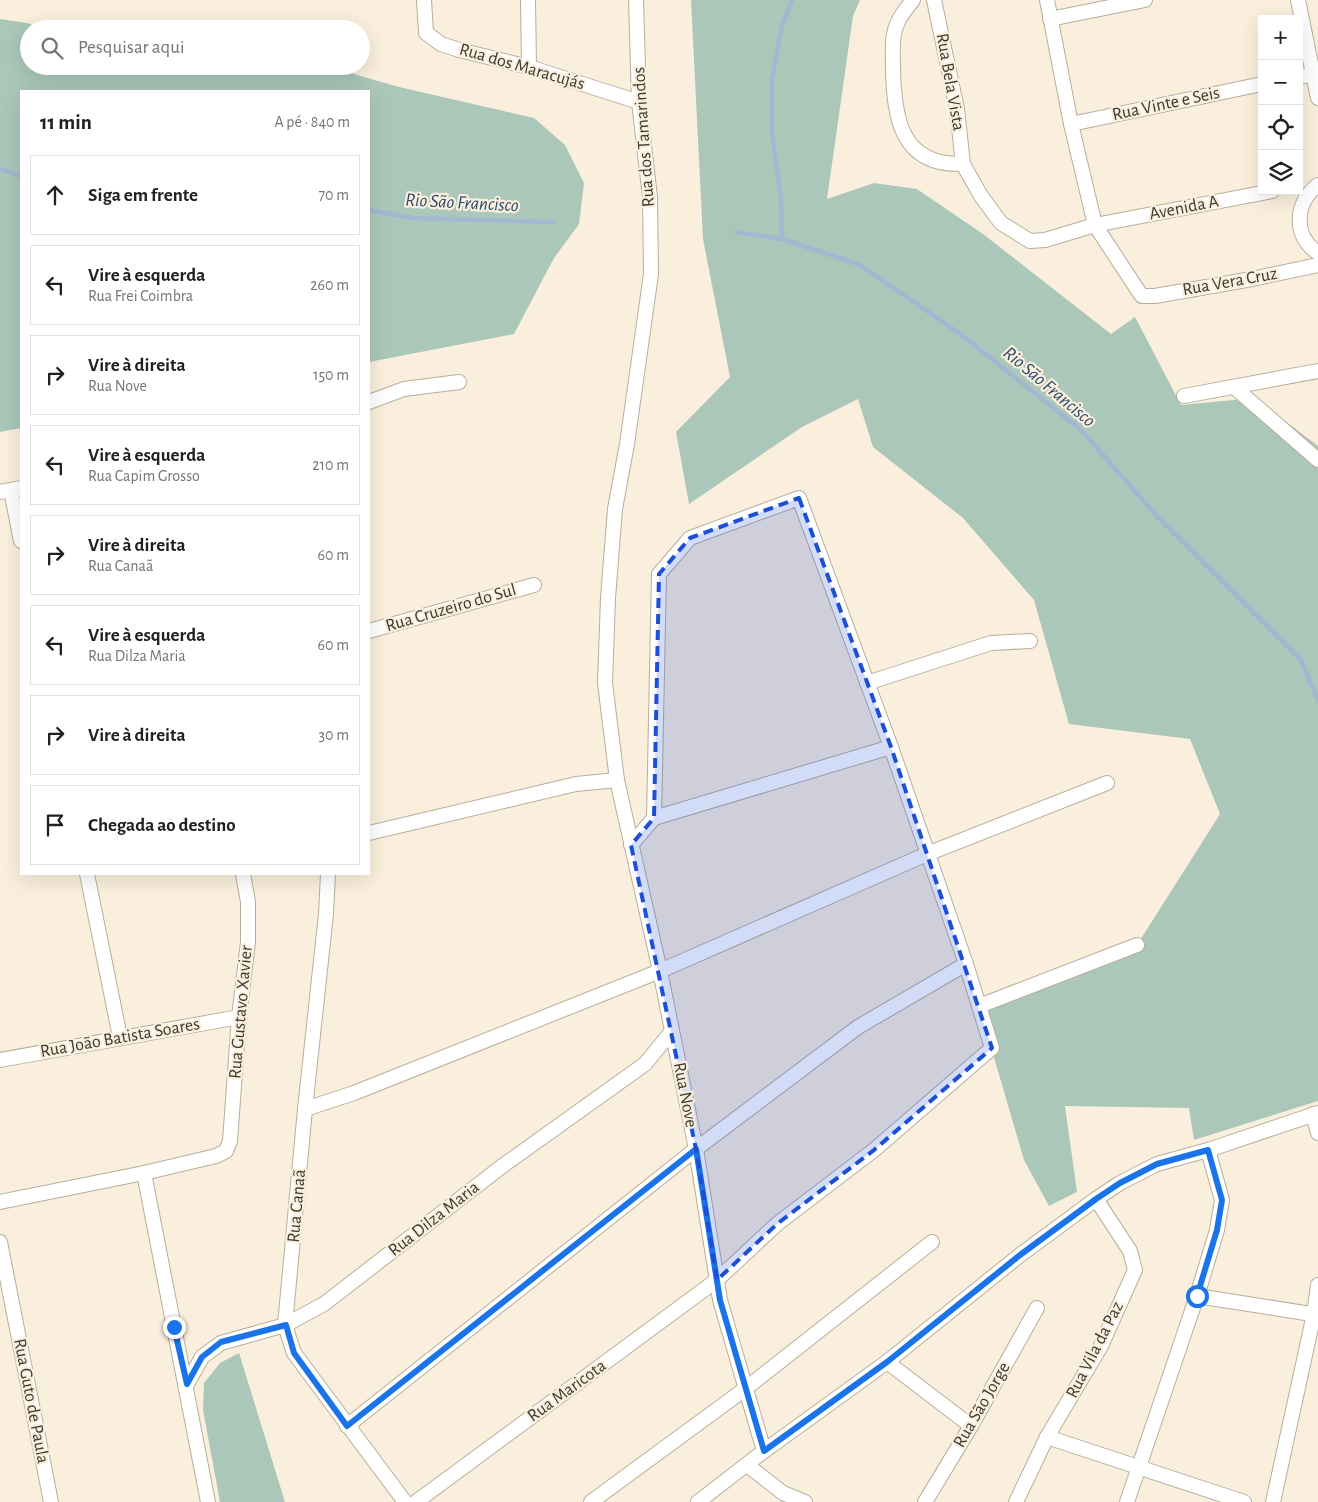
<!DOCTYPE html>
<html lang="pt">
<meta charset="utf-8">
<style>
:root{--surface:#fff;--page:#f2f2f2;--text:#202124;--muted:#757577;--line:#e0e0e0}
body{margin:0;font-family:"Alegreya Sans",sans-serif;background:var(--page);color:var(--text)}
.controls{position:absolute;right:15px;top:15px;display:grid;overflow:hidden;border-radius:0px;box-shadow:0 5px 20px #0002}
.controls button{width:45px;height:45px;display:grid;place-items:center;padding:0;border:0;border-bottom:1px solid var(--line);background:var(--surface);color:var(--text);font:25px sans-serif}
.stop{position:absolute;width:15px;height:15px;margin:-11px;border:4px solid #1a73e8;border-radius:50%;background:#fff}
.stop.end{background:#1a73e8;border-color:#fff;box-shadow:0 1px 5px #0008}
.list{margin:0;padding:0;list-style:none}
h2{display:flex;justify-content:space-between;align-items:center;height:65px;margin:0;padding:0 20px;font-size:21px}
h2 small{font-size:16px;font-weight:400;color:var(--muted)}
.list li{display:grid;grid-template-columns:32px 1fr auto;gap:15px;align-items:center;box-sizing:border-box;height:80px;margin:0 10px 10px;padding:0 10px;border:1px solid var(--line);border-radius:0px}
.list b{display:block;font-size:19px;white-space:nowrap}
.list p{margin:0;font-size:16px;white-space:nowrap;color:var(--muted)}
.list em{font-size:16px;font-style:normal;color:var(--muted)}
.icon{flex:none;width:28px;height:28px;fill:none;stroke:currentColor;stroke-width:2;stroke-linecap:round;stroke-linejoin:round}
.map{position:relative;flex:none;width:1318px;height:1502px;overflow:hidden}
.search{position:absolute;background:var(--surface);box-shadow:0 5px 20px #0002;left:20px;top:20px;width:350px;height:55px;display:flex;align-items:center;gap:12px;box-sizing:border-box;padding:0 18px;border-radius:28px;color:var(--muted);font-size:19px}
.panel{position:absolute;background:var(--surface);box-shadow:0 5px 20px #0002;left:20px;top:90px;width:350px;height:785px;border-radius:0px}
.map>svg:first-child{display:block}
.green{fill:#abc7ba}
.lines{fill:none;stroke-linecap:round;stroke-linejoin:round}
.stream{stroke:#a2b7d2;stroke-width:4.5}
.street-casing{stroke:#b8ae9c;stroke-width:16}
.street{stroke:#fff;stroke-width:14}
.route{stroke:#1a73e8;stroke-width:6}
.marked{fill:#1d4ed8;fill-opacity:0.2;stroke:#1d4ed8;stroke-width:4;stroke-dasharray:10 6;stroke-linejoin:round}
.labels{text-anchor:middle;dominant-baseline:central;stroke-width:4.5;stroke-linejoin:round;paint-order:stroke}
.street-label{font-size:18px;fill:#3d3931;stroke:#faefdc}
.water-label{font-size:19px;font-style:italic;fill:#29486e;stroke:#faefdc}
</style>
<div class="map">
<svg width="1318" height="1502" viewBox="0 0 1318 1502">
<rect width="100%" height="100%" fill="#faefdc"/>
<g class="green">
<path d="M691,0H860L853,16L827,199L874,183L917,189L983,234L1111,334L1135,317L1181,405L1255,398L1318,446V1101L1194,1140L1189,1108L1065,1106L1077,1192L1049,1206L1024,1160L979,1006L1137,945L1220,814L1190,739L1069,724L1034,600L963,518L873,447L858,399L802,427L689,504L676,432L730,377L703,239Z"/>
<path d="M0,19L27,23L47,29H29V66H338L357,75L399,87L534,118L565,145L584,183L579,224L554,258L514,334L369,362V91H21V428L0,432Z"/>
<path d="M239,1353L285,1502H220L203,1410L204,1383L220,1363Z"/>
</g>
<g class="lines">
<g class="stream">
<path d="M0,169L21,176"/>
<path d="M369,210L413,218L554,222"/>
<path d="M736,232L782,239L858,264L959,333L1080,429L1155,514L1301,660L1318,700"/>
<path d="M782,239L781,199L772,132V79L782,26L792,0"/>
</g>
<g class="street-casing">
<g id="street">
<path d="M424,0L426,33L441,44L459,50L529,67L639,102"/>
<path d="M528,0L529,67"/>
<path d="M636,0L639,102L650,197L651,274L627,444L615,509L608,598L605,683L617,780L660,971L696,1149L720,1300L764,1451"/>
<path d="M913,0C908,7 901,14 898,22C891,36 893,53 893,68C894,119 901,166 963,164"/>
<path d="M934,0L957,109L963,164L981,196L1001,223L1022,236L1030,241L1045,240L1095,225L1272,191"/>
<path d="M1047,0L1071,124L1095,225L1137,289L1142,296H1155L1252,279L1318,265"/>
<path d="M1298,0L1318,98"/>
<path d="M1050,19L1145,0"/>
<path d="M1299,77L1318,73"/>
<path d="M1071,124L1262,84"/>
<path d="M1318,185C1295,202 1292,236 1318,253"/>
<path d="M1234,387L1318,460"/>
<path d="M1184,396L1318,371"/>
<path d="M369,402L404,389L459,382"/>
<path d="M11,490L21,541"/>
<path d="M0,492L21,488"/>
<path d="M369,631L534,585"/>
<path d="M867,683L991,643L1030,641"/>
<path d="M654,818L891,747"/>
<path d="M369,833L576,784L617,780"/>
<path d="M87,874L120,1037"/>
<path d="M328,874L326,914L305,1109L285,1325L294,1353L405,1502"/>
<path d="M979,1006L1137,945"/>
<path d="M0,1060L239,1017"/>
<path d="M305,1109L354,1093L660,971L927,854L1107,783"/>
<path d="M1313,1114L1318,1133"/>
<path d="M144,1173L208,1502"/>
<path d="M0,1202L144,1173L216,1156L226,1151L230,1141L239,1017L248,942V902L243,874"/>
<path d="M0,1242L51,1502"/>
<path d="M1197,1296L1318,1315"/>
<path d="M887,1362L971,1426"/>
<path d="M187,1384L202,1357L221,1343L285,1325L324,1304L501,1167L645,1064L672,1031"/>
<path d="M347,1426L696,1149L858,1027L966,964"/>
<path d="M1047,1437L1244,1502"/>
<path d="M747,1465L783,1493L805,1502"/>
<path d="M416,1502L717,1280L777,1224L874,1150L992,1048L966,964L891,747L799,498L690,538L659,574L654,818L631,845"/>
<path d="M591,1502L745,1389L932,1242"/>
<path d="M698,1502L764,1451L887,1362L1020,1255L1096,1199L1120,1183L1157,1164L1208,1150L1318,1113"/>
<path d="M925,1502L971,1426L1037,1308"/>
<path d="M1016,1502L1047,1437L1101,1346L1135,1270L1130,1251L1096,1199"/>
<path d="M1127,1502L1197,1296L1217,1230L1222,1200L1208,1150"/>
<path d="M1273,1502L1314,1314L1318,1285"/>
</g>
</g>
<use href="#street" class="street"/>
</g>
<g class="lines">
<path class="route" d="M174,1327L187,1384L202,1357L221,1342L286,1325L294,1353L347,1426L696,1149L720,1300L764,1451L887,1362L1020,1255L1096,1199L1120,1183L1157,1164L1208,1150L1222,1200L1217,1230L1197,1296"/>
</g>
<path class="marked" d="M799,498L891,747L992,1048L874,1150L777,1224L717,1280L696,1149L631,845L654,818L659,574L690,538Z"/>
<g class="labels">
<g class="street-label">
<text transform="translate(522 67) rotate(16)">Rua dos Maracujás</text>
<text transform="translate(950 82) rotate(80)">Rua Bela Vista</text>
<text transform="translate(1166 104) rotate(-12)">Rua Vinte e Seis</text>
<text transform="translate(644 137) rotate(-94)">Rua dos Tamarindos</text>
<text transform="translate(1184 208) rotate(-11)">Avenida A</text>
<text transform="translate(1230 282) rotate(-10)">Rua Vera Cruz</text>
<text transform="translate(451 608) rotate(-16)">Rua Cruzeiro do Sul</text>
<text transform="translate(241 1012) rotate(-85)">Rua Gustavo Xavier</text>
<text transform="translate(120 1038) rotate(-10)">Rua João Batista Soares</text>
<text transform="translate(685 1095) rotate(79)">Rua Nove</text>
<text transform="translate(297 1206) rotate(-85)">Rua Canaã</text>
<text transform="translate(434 1219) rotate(-38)">Rua Dilza Maria</text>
<text transform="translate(1095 1350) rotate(-63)">Rua Vila da Paz</text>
<text transform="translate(567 1391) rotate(-36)">Rua Maricota</text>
<text transform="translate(31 1401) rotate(79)">Rua Guto de Paula</text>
<text transform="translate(982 1405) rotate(-60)">Rua São Jorge</text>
</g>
<g class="water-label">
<text transform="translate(462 203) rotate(3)">Rio São Francisco</text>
<text transform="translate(1049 387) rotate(40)">Rio São Francisco</text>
</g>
</g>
</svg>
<div class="controls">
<button>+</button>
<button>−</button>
<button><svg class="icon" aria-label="locate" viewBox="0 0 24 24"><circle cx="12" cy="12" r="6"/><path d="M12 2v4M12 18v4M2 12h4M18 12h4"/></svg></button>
<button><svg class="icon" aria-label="layers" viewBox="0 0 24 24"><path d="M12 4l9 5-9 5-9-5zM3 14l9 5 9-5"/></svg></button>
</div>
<div class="stop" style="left:1197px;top:1296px"></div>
<div class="stop end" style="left:174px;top:1327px"></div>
<div class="search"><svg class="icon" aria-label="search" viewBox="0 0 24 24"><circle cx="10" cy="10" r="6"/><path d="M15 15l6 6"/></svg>Pesquisar aqui</div>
<section class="panel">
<h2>11 min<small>A pé · 840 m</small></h2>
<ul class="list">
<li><svg class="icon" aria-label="ahead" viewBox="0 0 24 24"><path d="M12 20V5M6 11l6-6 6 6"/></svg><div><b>Siga em frente</b></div><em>70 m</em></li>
<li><svg class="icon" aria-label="left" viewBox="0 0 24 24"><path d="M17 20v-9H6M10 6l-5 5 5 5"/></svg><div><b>Vire à esquerda</b><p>Rua Frei Coimbra</p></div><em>260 m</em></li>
<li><svg class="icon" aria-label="right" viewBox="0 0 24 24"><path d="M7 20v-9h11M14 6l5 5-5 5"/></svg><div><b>Vire à direita</b><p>Rua Nove</p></div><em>150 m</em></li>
<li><svg class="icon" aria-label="left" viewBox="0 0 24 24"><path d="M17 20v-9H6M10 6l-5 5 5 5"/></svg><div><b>Vire à esquerda</b><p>Rua Capim Grosso</p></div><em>210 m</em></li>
<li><svg class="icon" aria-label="right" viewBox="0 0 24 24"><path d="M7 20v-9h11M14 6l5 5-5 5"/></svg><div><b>Vire à direita</b><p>Rua Canaã</p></div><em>60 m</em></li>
<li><svg class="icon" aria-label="left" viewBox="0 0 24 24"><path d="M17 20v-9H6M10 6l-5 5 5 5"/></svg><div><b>Vire à esquerda</b><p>Rua Dilza Maria</p></div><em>60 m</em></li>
<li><svg class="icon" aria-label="right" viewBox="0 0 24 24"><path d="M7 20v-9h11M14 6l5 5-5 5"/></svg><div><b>Vire à direita</b></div><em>30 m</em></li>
<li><svg class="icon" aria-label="arrive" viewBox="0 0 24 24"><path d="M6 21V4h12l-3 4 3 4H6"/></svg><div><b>Chegada ao destino</b></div></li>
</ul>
</section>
</div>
